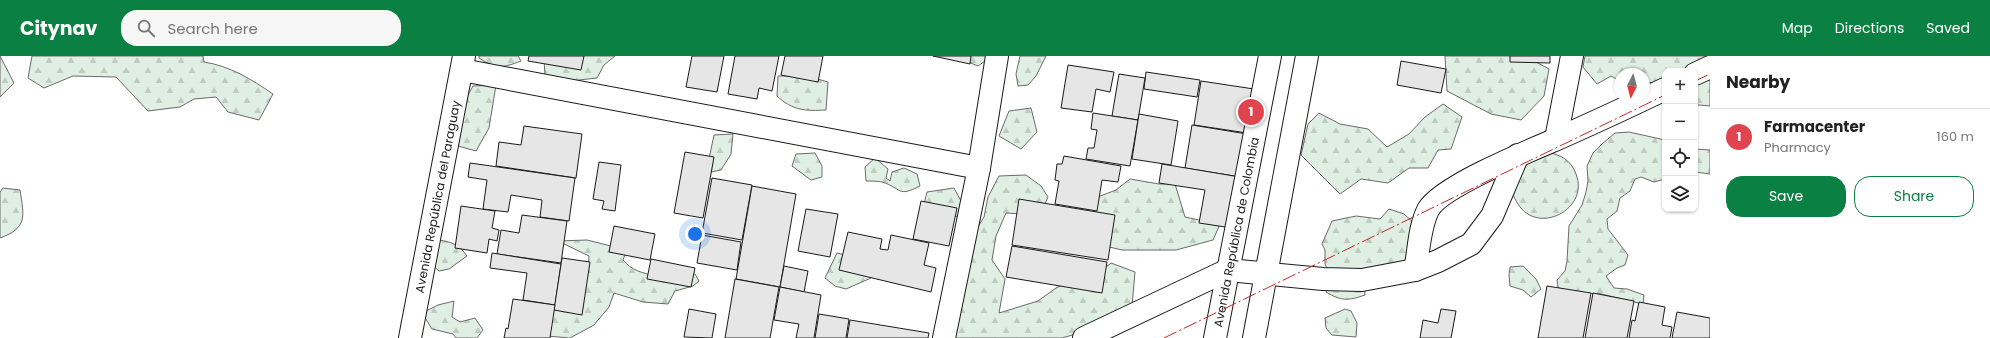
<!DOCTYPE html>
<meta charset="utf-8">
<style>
:root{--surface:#fff;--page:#f6f6f6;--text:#222;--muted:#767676;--line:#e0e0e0;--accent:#0b8043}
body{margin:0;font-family:Poppins,sans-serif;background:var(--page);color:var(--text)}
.controls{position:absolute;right:12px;top:12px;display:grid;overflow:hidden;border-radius:8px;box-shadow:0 1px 3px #0004}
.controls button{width:36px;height:36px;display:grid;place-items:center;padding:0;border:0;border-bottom:1px solid var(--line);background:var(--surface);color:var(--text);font:20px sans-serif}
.compass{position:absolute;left:1614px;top:12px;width:36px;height:36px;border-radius:50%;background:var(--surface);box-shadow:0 1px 3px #0004;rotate:186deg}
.you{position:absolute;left:695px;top:178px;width:14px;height:14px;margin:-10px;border:3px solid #fff;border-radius:50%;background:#1a73e8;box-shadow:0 0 0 6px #1a73e833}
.badge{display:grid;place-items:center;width:26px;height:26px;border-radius:50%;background:var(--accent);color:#fff;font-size:13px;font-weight:700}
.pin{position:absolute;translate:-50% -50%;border:2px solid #fff;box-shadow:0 1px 4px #0006}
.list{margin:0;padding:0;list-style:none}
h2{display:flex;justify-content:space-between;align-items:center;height:52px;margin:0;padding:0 16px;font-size:17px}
h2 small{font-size:13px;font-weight:400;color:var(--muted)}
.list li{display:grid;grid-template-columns:26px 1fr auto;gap:12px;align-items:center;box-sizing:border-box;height:56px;padding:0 16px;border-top:1px solid var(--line)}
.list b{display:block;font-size:15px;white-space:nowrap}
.list p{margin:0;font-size:13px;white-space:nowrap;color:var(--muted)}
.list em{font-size:13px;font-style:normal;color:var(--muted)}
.actions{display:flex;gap:8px;padding:12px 16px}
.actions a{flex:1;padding:9px 0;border:1px solid var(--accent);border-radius:16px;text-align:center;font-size:14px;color:var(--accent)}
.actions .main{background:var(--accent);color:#fff}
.icon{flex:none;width:22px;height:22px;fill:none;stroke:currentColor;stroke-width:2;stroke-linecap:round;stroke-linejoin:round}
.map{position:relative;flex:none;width:1710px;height:282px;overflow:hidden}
header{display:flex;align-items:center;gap:24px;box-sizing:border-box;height:56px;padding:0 20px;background:var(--accent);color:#fff}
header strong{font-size:19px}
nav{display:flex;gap:22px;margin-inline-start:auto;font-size:14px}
.search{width:280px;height:36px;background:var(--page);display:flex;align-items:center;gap:10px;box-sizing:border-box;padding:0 14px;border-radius:16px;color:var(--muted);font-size:15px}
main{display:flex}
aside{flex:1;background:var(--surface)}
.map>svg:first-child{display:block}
.forest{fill:url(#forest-firs);stroke:#6a6a6a}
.building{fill:#e6e6e6;stroke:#1a1a1a}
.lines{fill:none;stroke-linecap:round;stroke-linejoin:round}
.street-casing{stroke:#1a1a1a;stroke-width:24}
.secondary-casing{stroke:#1a1a1a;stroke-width:24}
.street{stroke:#fff;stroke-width:22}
.secondary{stroke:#fff;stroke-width:22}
.power{stroke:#c62828;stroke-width:1;stroke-dasharray:14 3 2 3;stroke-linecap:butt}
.labels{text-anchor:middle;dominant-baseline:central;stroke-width:3;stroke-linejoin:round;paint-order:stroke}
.street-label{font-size:12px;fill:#1a1a1a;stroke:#fff}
</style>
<header>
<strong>Citynav</strong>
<div class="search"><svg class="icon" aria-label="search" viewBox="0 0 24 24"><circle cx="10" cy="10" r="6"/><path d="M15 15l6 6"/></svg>Search here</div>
<nav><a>Map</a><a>Directions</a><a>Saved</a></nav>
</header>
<main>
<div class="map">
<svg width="1710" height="282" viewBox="0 0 1710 282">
<defs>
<pattern id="forest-firs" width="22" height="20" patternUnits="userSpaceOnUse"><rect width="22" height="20" fill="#e0efe3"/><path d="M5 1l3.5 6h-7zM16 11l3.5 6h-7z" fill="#c0ccc2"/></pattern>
</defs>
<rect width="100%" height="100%" fill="#fff"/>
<g class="forest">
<path d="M0,0L14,27L0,41Z"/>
<path d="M32,0H203L204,6C230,10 251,23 273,38L259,64L228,56L216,41L194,43L180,51L148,55L116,21L73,20L44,32L28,22Z"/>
<path d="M479,0H518L521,5C503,12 496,13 479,2Z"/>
<path d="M567,0H615L604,9L597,22L579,24L566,29L545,20L544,4Z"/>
<path d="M963,0H992L978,10L966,5Z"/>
<path d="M1020,0H1046L1036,20L1028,29L1018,30L1016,18Z"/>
<path d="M1445,0H1525L1549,13L1544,40L1521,64L1491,58L1447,35Z"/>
<path d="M1585,0H1710V50L1699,49L1695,51V15H1665V37L1657,27L1644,26V18H1620V25L1611,20L1597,28L1583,11Z"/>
<path d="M778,20H807L828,26L826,54C806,55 793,55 777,40Z"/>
<path d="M496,29L489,72L476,95L458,90L451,70L473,30Z"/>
<path d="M1443,48L1462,61L1451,93L1438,94L1428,112H1409L1388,127L1361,123L1340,138L1301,99L1308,68L1319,57L1340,68L1368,73L1387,91L1409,78L1425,61Z"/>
<path d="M1031,52L1037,76L1021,93L999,80L1009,55Z"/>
<path d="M1629,76L1665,84V123L1654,126L1641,121L1635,123L1630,135L1620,142L1617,155L1607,163L1608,173L1628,199L1625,209L1617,212L1606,220L1614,232L1627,233L1644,239L1643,248L1601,238L1564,236L1558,231L1557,224L1565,215L1567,205L1569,170L1582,149L1586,136L1588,125L1587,110L1593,97L1602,88L1615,77Z"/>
<path d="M733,78L731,98L721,114L706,117L714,79Z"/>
<path d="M1695,93L1710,94V118L1695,116Z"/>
<path d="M1547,96C1561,99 1571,104 1576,118C1590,153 1538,180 1518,148C1515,144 1512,137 1512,131C1512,125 1516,117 1517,110Z"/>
<path d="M815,97L822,110V121L811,124L792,110L796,98Z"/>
<path d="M875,102L888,113L886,122L890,125L892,116L904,112L917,118L920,130C897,142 902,132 882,126C877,125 871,125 866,125L865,111Z"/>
<path d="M1026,119L1041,130L1048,141L1040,159L1006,157L996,180L992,204L1005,223L999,257L1038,245L1056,232L1071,225L1094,221L1111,207L1135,216L1132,250L1076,278L1062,282H950L976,174L984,161L988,141L999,120Z"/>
<path d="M1130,123L1159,128H1175L1185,161L1199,164L1221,166L1213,184L1176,194H1122L1105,190L1070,159L1095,142L1116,134Z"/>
<path d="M3,132L20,134C24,160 28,172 0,182V136Z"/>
<path d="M954,132L961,145L960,160L942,162L924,148L927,136Z"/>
<path d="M1389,153L1404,158L1414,167L1404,214L1364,217L1365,239C1348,245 1341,245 1326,236L1329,217L1325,208V194L1322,188L1332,165L1356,160L1380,163Z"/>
<path d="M429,183C447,185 456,185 467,200L449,213L439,215C428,207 428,195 429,183Z"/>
<path d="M587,184L615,191L626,196L623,204C639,224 672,220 695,218L699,225L693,230L675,235L668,248L643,246L614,237L609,251L594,269L570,282L547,280L548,253L568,255L588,214L589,200L558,185Z"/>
<path d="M837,197L873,206L871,222L846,233L835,230L825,222Z"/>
<path d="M1523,210L1536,223L1541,233L1531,241L1523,234L1510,230L1509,219L1510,211Z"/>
<path d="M454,245L452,261L460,266L475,262L483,274L477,282H456L453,278L432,273L422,257L438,249Z"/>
<path d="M1345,253L1351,255L1357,267L1356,281L1332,279L1326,272L1325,262Z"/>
</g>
<g class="building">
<path d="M529,0H584L581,14L528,5Z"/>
<path d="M692,0H724L717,36L686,31Z"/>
<path d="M735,0H779L772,35L759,32L757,43L728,38Z"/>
<path d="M785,0H823L818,26L781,19Z"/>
<path d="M933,0H971L970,8Z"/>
<path d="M1510,0H1550V7L1510,6Z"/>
<path d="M1401,5L1446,13L1441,37L1397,29Z"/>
<path d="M1068,9L1114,16L1110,36L1096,33L1092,56L1061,52Z"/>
<path d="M1146,16L1200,24L1197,41L1144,33Z"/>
<path d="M1119,18L1145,22L1138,64L1112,60Z"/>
<path d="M1201,25L1254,33L1247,77L1194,69Z"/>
<path d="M1093,57L1138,64L1130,110L1086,103L1088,92H1094L1097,74L1091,73Z"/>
<path d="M1139,58L1178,65L1171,109L1132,103Z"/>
<path d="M1192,69L1247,78L1240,121L1185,112Z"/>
<path d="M524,70L582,78L576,122L496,110L499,86L521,89Z"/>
<path d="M685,96L714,101L703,162L674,157Z"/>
<path d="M1064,100L1121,110L1118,126L1102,124L1097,155L1055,148L1059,125L1055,124L1057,108H1062Z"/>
<path d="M599,106L621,109L615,155L602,153L604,145L593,143Z"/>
<path d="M470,107L575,122L569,165L540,161L542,144L511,139L508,156L483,153L487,124L468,121Z"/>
<path d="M1162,108L1240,121L1232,172L1199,167L1205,134L1159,127Z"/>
<path d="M712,122L752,129L742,184L702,177Z"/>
<path d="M752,130L796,138L780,231L736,223Z"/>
<path d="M1019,143L1115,159L1108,204L1012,189Z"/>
<path d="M921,145L957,152L949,190L913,183Z"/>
<path d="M461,150L495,155L492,172L499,174L497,185L489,183L487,197L455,192Z"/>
<path d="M806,153L838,158L830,201L798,195Z"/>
<path d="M522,159L567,165L561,207L497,198L501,174L519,177Z"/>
<path d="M614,170L655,178L650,204L609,196Z"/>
<path d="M848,176L882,183L880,193L888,194L891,179L929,187L924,209L936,212L931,236L839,214Z"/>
<path d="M702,179L741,186L737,214L697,207Z"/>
<path d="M1012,190L1107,206L1102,237L1006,221Z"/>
<path d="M492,197L561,208L555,249L523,244L527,217L490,212Z"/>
<path d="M562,202L590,206L582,259L554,254Z"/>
<path d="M651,203L695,212L691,231L647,223Z"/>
<path d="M784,210L808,215L804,236L780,231Z"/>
<path d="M735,223L779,231L770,282H725Z"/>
<path d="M1547,230L1591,237L1583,282H1538Z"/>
<path d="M780,231L821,239L814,282H796L799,268L774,264Z"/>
<path d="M1593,237L1634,245L1627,282H1585Z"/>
<path d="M513,243L555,249L550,282H504L506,272L508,273Z"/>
<path d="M1639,246L1665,251L1662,269L1672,271L1670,282H1629L1632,264L1635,265Z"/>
<path d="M689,253L716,258L712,282L684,281Z"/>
<path d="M1441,253L1456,255L1451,282H1420L1423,264L1438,267Z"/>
<path d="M1677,256L1710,262V282H1672Z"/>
<path d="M819,258L849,263L846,282H815Z"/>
<path d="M850,264L929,277L928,282H847Z"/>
</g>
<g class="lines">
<g class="street-casing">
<g id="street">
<path d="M462,14L979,112"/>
<path d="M1695,18L1710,11"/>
<path d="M1556,83L1572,0"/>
<path d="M1415,214C1419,195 1419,172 1428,154C1440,131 1531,94 1557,83C1593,67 1630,50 1665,33"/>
<path id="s1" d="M410,282L464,0"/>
<path d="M944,282L979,112L997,0"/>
<path d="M1084,282L1228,214L1323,223L1362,224L1415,214L1438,205L1471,188L1492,160L1518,99"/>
</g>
</g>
<g class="secondary-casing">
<g id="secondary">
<path id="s2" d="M1215,282L1270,0"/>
<path d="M1254,282L1307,0"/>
</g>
</g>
<use href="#street" class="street"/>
<use href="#secondary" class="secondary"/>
<g class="power">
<path d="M1695,25L1710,18"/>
<path d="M1164,282L1665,39"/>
</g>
</g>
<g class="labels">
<g class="street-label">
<text stroke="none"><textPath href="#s1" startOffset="144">Avenida República del Paraguay</textPath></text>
<text stroke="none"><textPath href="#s2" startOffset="108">Avenida República de Colombia</textPath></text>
</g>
</g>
</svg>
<div class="controls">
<button>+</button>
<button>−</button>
<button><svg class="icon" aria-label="locate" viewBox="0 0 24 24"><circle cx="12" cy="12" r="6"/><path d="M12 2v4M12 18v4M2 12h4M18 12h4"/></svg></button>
<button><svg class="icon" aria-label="layers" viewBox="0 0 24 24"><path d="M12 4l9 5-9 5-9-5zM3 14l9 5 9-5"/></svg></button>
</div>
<svg class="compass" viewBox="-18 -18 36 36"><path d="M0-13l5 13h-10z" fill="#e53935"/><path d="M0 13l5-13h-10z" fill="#767676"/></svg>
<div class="you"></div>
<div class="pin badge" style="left:1251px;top:56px;background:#e0444e">1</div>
</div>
<aside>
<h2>Nearby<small></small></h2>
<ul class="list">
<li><span class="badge" style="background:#e0444e">1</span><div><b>Farmacenter</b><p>Pharmacy</p></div><em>160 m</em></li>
</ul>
<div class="actions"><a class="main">Save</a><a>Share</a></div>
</aside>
</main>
